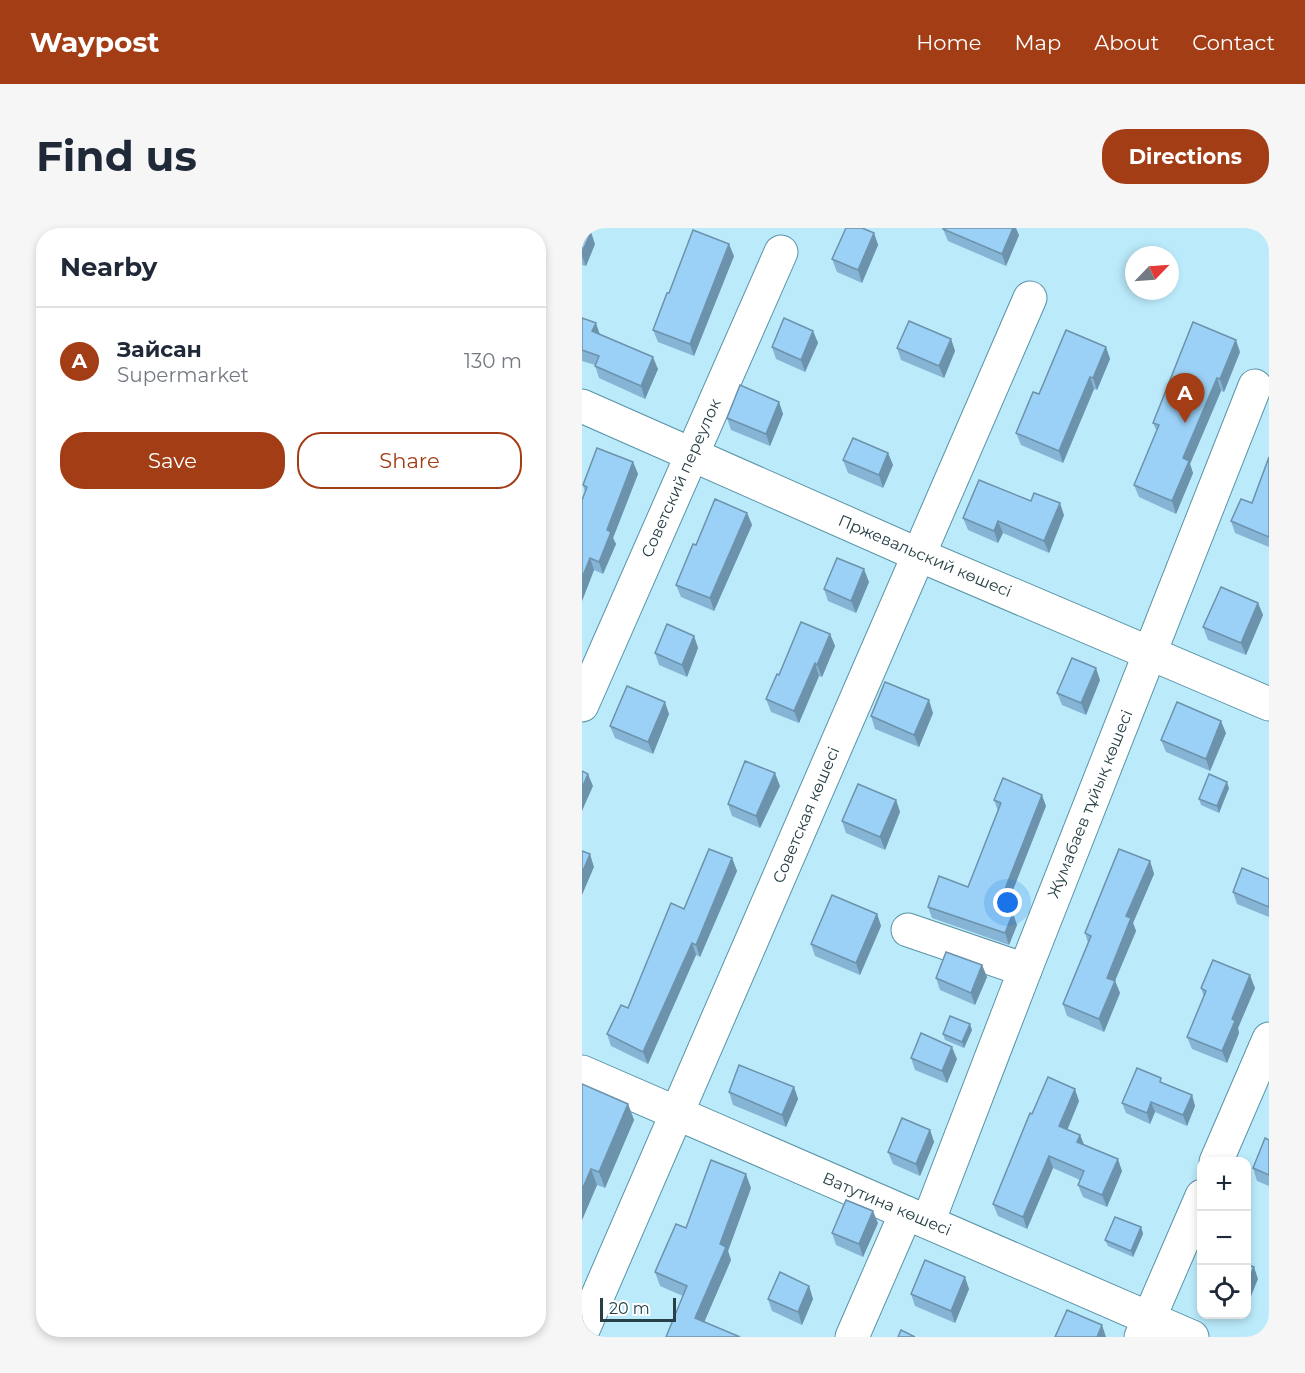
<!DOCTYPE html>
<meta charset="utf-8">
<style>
:root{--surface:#fff;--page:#f6f6f7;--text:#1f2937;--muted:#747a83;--line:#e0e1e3;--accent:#a33d16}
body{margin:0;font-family:Montserrat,sans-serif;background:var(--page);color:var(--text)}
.controls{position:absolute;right:18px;bottom:18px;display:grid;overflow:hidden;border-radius:12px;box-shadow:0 3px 9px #0003}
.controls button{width:54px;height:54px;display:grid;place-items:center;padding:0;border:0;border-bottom:2px solid var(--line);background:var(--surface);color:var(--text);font:30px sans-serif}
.compass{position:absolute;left:543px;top:18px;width:54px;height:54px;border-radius:50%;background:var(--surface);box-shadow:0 3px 9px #0003;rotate:65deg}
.scale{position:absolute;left:18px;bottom:15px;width:76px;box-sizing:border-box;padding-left:6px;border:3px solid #274047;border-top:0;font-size:16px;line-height:21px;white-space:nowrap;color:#274047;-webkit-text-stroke:4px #fff;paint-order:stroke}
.you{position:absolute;left:426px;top:675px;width:21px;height:21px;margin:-15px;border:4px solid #fff;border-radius:50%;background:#1a73e8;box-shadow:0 0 0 9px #1a73e833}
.badge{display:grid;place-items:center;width:39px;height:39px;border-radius:50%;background:var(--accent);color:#fff;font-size:20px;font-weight:700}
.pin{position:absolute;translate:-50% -50px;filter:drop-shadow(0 2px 3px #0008)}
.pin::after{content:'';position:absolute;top:32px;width:21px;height:18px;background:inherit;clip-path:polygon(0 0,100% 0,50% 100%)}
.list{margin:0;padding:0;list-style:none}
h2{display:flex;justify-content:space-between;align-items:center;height:78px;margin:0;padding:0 24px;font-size:26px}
h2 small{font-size:20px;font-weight:400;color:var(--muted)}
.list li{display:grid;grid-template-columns:39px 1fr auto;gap:18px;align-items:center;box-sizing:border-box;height:108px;padding:0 24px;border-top:2px solid var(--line)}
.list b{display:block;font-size:22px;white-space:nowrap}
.list p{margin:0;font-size:20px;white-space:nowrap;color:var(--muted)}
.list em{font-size:20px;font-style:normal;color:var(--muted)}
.actions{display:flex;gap:12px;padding:18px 24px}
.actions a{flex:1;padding:14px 0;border:2px solid var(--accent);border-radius:24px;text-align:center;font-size:21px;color:var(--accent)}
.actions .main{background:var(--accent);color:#fff}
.icon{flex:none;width:33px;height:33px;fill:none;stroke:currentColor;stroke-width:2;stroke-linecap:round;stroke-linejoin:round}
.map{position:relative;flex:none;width:687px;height:1109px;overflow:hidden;border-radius:24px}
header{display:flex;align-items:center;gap:36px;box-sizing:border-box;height:84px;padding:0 30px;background:var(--accent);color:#fff}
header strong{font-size:28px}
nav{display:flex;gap:33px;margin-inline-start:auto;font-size:21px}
.intro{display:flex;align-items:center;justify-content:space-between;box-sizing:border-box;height:144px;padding:0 36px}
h1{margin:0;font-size:42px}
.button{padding:15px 27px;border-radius:24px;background:var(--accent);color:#fff;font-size:21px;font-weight:700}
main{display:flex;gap:36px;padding:0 36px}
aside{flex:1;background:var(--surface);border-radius:24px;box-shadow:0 3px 9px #0003}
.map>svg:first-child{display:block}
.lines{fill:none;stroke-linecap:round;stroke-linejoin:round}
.minor-casing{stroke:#5893a5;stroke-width:35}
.minor{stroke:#fff;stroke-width:33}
.wall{fill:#85b4d4}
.shaded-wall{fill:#6c92ac}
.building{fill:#9bd1f6;stroke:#6c92ac;stroke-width:1.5}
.labels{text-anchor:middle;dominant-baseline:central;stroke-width:4.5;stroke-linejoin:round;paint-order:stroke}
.street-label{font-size:16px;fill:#274047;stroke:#fff}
</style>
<header>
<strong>Waypost</strong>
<nav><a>Home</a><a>Map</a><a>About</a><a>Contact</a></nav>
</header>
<div class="intro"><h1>Find us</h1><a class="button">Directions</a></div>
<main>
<aside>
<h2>Nearby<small></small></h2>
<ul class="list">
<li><span class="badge">A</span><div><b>Зайсан</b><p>Supermarket</p></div><em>130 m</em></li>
</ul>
<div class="actions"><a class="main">Save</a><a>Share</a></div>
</aside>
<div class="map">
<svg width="687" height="1109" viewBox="0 0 687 1109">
<rect width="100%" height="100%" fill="#bbebfb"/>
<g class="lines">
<g class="minor-casing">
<g id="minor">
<path d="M0,178L337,327L687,476"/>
<path d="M0,477L199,24"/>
<path d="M326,702L443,742"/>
<path d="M0,844L610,1109"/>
<path d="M634,934L687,811"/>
<path d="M346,994L443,742L673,158"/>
<path d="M0,1104L448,70"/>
<path d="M270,1109L324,985"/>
<path d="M559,1109L620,968"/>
</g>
</g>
<use href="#minor" class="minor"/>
</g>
<g class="wall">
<path d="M0,0L13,16L4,38L0,37Z"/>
<path d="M361,1L437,7L424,38L366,13Z"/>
<path d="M292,5L296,17L280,55L255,44L250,31Z"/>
<path d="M152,28L112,128L76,114L71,102L87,65Z"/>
<path d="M0,90L18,106L76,141L63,171L17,150L13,137L0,133Z"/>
<path d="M231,103L236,115L223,144L194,131L190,119Z"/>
<path d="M369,111L373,123L362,150L319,132L315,120Z"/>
<path d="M524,119L528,131L515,162L512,161L481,235L439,217L434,205L457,166Z"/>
<path d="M658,124L642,164L639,163L608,236L611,245L594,286L557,269L552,257L575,204L571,195Z"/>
<path d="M197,174L201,186L188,218L149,202L145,190Z"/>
<path d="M306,225L311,237L301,260L266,245L261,232Z"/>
<path d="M687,229V319L653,305L649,293L670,275Z"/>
<path d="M51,234L56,246L31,310L34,316L21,346L12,342L0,373L3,264L1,257Z"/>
<path d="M165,285L170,297L132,383L99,369L94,357Z"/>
<path d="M482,287L467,325L421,305L416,315L386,302L381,290Z"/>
<path d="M287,354L274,385L246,373L242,361Z"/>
<path d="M676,375L681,387L664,427L626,412L621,399Z"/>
<path d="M248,406L253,418L240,449L237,448L217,495L189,484L184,471L197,447Z"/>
<path d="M112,408L116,420L105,449L77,437L73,425Z"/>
<path d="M518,452L504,487L480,477L475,465Z"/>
<path d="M351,485L337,519L293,501L289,488Z"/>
<path d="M87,486L71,526L33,510L28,498Z"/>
<path d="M644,505L628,543L584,524L579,512Z"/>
<path d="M198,558L178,600L150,588L146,576Z"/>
<path d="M647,560L637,585L619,577L617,571Z"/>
<path d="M314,572L318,584L303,622L264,605L260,593Z"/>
<path d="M412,572L464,578L423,682L435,697L427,717L350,690L346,679L386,659L416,583Z"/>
<path d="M150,630L155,643L118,729L114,727L66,836L29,818L25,806L46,780L102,681Z"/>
<path d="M568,633L572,646L551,695L554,703L533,753L538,765L522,804L485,788L481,776L506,715L503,705Z"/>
<path d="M687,651V689L655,676L651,664Z"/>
<path d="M295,686L299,698L278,747L233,728L229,716Z"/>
<path d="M400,737L405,749L393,777L358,762L354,750Z"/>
<path d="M619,760H673L656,800L657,805L645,835L610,821L605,809L622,769Z"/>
<path d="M390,802L382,820L363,812L361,806Z"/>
<path d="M329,830L375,831L365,855L333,842Z"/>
<path d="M0,856L46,876L52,892L23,960L15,957L0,992Z"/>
<path d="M581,856L610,867L613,878L605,898L573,884L568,896L544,885L540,875Z"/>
<path d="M212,859L216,871L204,899L151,877L147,864Z"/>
<path d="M497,873L485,901L498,907L502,917L540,943L525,979L501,969L496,957L498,952L471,940L445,1001L416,988L411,976L450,886Z"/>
<path d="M348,902L352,914L338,948L311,936L306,924Z"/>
<path d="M687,912V958L675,953L671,940Z"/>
<path d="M169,960L146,1023L149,1032L122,1094L84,1109L101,1068L78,1058L73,1044L104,1000Z"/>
<path d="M296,995L281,1029L254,1017L250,1005Z"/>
<path d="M559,999L561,1006L551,1029L526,1018L523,1012Z"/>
<path d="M227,1058L231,1071L220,1097L190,1083L186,1071Z"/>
<path d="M387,1061L373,1095L333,1078L329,1066Z"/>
</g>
<g class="shaded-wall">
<path d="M431,0H434L437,7L424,38L420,26Z"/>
<path d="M9,4L13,16L4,38L0,28V24Z"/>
<path d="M292,5L296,17L280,55L276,42Z"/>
<path d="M147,16L152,28L112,128L108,116Z"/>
<path d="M14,95L18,107L10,103Z"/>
<path d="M231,103L236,115L223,144L219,132Z"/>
<path d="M369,111L373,123L362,150L357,138Z"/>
<path d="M654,112L658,124L642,164L638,151Z"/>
<path d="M524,119L528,131L515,162L511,150Z"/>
<path d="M71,129L76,141L63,171L59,158Z"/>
<path d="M508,149L512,161L481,235L477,223Z"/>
<path d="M635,150L639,163L608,236L611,245L594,286L590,273L601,230Z"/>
<path d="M197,174L201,186L188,218L184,206Z"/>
<path d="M306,225L311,237L301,260L297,247Z"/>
<path d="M51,234L56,246L31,310L34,316L21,346L17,334L25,302Z"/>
<path d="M478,275L482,287L467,325L462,313Z"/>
<path d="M165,285L170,297L132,383L128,370Z"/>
<path d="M416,293L421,305L416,315L412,303Z"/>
<path d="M8,330L12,342L0,373V350Z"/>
<path d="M282,341L287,354L274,385L269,373Z"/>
<path d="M676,375L681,387L664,427L659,415Z"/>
<path d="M248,406L253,418L240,449L235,437Z"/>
<path d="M112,408L116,420L105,449L100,437Z"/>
<path d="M233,435L237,448L217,495L212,483Z"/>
<path d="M514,440L518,452L504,487L499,475Z"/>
<path d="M347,472L351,485L337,519L332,507Z"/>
<path d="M83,474L87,486L71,526L66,514Z"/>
<path d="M639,493L644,505L628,543L624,531Z"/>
<path d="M193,545L198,558L178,600L174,588Z"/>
<path d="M6,546L11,558L0,583V560Z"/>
<path d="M645,554L647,560L637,585L635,578Z"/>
<path d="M460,567L464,578L420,690L416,679Z"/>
<path d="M314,572L318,584L303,622L298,609Z"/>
<path d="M8,626L12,639L0,667V645Z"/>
<path d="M150,630L155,643L118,729L114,717Z"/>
<path d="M568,633L572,646L551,695L554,703L529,762L525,750L544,688Z"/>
<path d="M431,685L435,697L427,717L423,705Z"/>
<path d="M295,686L299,698L278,747L274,735Z"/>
<path d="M110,715L114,727L66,836L61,824Z"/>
<path d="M400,737L405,749L393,777L389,765Z"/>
<path d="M668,747L673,760L656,800L657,805L645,835L640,823L650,791Z"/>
<path d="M533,753L538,765L522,804L517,791Z"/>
<path d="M388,796L390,802L382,820L380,814Z"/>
<path d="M370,819L375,831L365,855L360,843Z"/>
<path d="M212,859L216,871L204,899L200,887Z"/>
<path d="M493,861L497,873L482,910L477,898Z"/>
<path d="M610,867L613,878L605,898L601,887Z"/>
<path d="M569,874L573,884L568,896L565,885Z"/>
<path d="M46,876L52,892L23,960L17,944Z"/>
<path d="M348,902L352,914L338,948L334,936Z"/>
<path d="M498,907L503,919L495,914Z"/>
<path d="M467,928L471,940L445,1001L441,989Z"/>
<path d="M536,931L540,943L525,979L520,967Z"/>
<path d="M9,941L15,957L0,992V962Z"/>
<path d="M164,946L169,960L146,1023L149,1032L118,1104L113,1090L138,1016Z"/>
<path d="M291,983L296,995L281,1029L277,1016Z"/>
<path d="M559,999L561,1006L551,1029L549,1023Z"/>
<path d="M672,1039L676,1051L667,1073L664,1066V1057Z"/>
<path d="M383,1049L387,1061L373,1095L369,1083Z"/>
<path d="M227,1058L231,1071L220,1097L216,1084Z"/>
<path d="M520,1097L524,1109H515Z"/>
</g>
<g class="building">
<path d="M0,0L9,4L0,24Z"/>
<path d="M264,0H280L292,5L276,42L250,31Z"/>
<path d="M362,0H431L420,26L361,1Z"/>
<path d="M111,2L147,16L108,116L71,102L85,65H87Z"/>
<path d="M0,90L14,95L10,103L71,129L59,158L13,138L17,128L0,122Z"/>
<path d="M202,90L231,103L219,132L190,119Z"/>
<path d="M327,93L369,111L357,138L315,120Z"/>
<path d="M611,94L654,112L638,151L635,150L601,230L607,233L590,273L552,257L577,197L571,195Z"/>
<path d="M484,102L524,119L511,150L508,149L477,223L434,205L451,164L457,166Z"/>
<path d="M158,157L197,174L184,206L145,190Z"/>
<path d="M271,210L306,225L297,247L261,232Z"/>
<path d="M15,220L51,234L25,302L29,304L17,334L8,330L0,350V272L5,259L1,257Z"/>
<path d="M687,229V309L649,293L659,271L670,275Z"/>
<path d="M397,252L449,273L452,265L478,275L462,313L416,293L412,303L381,290Z"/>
<path d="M133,271L165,285L128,370L94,357L111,316L114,317Z"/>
<path d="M255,330L282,341L269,373L242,361Z"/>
<path d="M639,359L676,375L659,415L621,399Z"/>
<path d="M219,394L248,406L235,437L233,435L212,483L184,471L195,446L197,447Z"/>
<path d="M85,396L112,408L100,437L73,425Z"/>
<path d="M490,430L514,440L499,475L475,465Z"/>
<path d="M303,454L347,472L332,507L289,488Z"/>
<path d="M45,458L83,474L66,514L28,498Z"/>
<path d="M595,474L639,493L624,531L579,512Z"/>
<path d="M163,533L193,545L174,588L146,576Z"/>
<path d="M0,543L6,546L0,560Z"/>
<path d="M627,546L645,554L635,578L617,571Z"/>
<path d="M421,550L460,567L416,679L431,685L423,705L346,679L357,648L386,659L419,575L412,572Z"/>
<path d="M276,556L314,572L298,609L260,593Z"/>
<path d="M127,621L150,630L114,717L110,715L61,824L25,806L39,777L46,780L89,675L102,681Z"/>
<path d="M537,621L568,633L544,688L549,690L525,750L533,753L517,791L481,776L509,708L503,705Z"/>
<path d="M0,623L8,626L0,645Z"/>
<path d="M660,640L687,651V679L651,664Z"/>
<path d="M250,667L295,686L274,735L229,716Z"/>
<path d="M364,724L400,737L389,765L354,750Z"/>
<path d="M631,732L668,747L650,791L653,793L640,823L605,809L624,763L619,760Z"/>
<path d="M368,788L388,796L380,814L361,806Z"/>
<path d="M339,805L370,819L360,843L329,830Z"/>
<path d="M157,837L212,859L200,887L147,864Z"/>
<path d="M555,840L579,850L578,854L610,867L601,887L569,874L565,885L540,875Z"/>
<path d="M466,849L493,861L477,898L498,907L495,914L536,931L520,967L496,957L502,943L467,928L441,989L411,976L448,885L450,886Z"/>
<path d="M0,856L46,876L17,944L9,941L0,962Z"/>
<path d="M320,890L348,902L334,936L306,924Z"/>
<path d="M683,910L687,912V947L671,940Z"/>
<path d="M129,932L164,946L138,1016L144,1019L113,1090L158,1109H84L105,1058L73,1044L94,996L104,1000Z"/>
<path d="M264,972L291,983L277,1016L250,1005Z"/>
<path d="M533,989L559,999L549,1023L523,1012Z"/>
<path d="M343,1032L383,1049L369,1083L329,1066Z"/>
<path d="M664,1036L672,1039L664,1057Z"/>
<path d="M198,1044L227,1058L216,1084L186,1071Z"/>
<path d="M485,1082L520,1097L515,1109H473Z"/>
<path d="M319,1102L333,1109H316Z"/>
</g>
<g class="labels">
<g class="street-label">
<text transform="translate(99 250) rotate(-66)">Советский переулок</text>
<text transform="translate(343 328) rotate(23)">Пржевальский көшесі</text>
<text transform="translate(508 576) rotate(-68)">Жумабаев тұйық көшесі</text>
<text transform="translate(224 587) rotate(-67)">Советская көшесі</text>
<text transform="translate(305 976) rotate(23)">Ватутина көшесі</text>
</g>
</g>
</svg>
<div class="controls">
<button>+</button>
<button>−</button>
<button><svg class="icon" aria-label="locate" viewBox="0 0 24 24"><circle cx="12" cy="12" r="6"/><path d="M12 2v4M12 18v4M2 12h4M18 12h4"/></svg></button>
</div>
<svg class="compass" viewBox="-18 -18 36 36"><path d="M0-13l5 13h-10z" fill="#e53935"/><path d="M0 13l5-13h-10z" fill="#747a83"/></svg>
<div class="scale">20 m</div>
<div class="you"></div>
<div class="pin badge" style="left:603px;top:195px">A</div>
</div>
</main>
